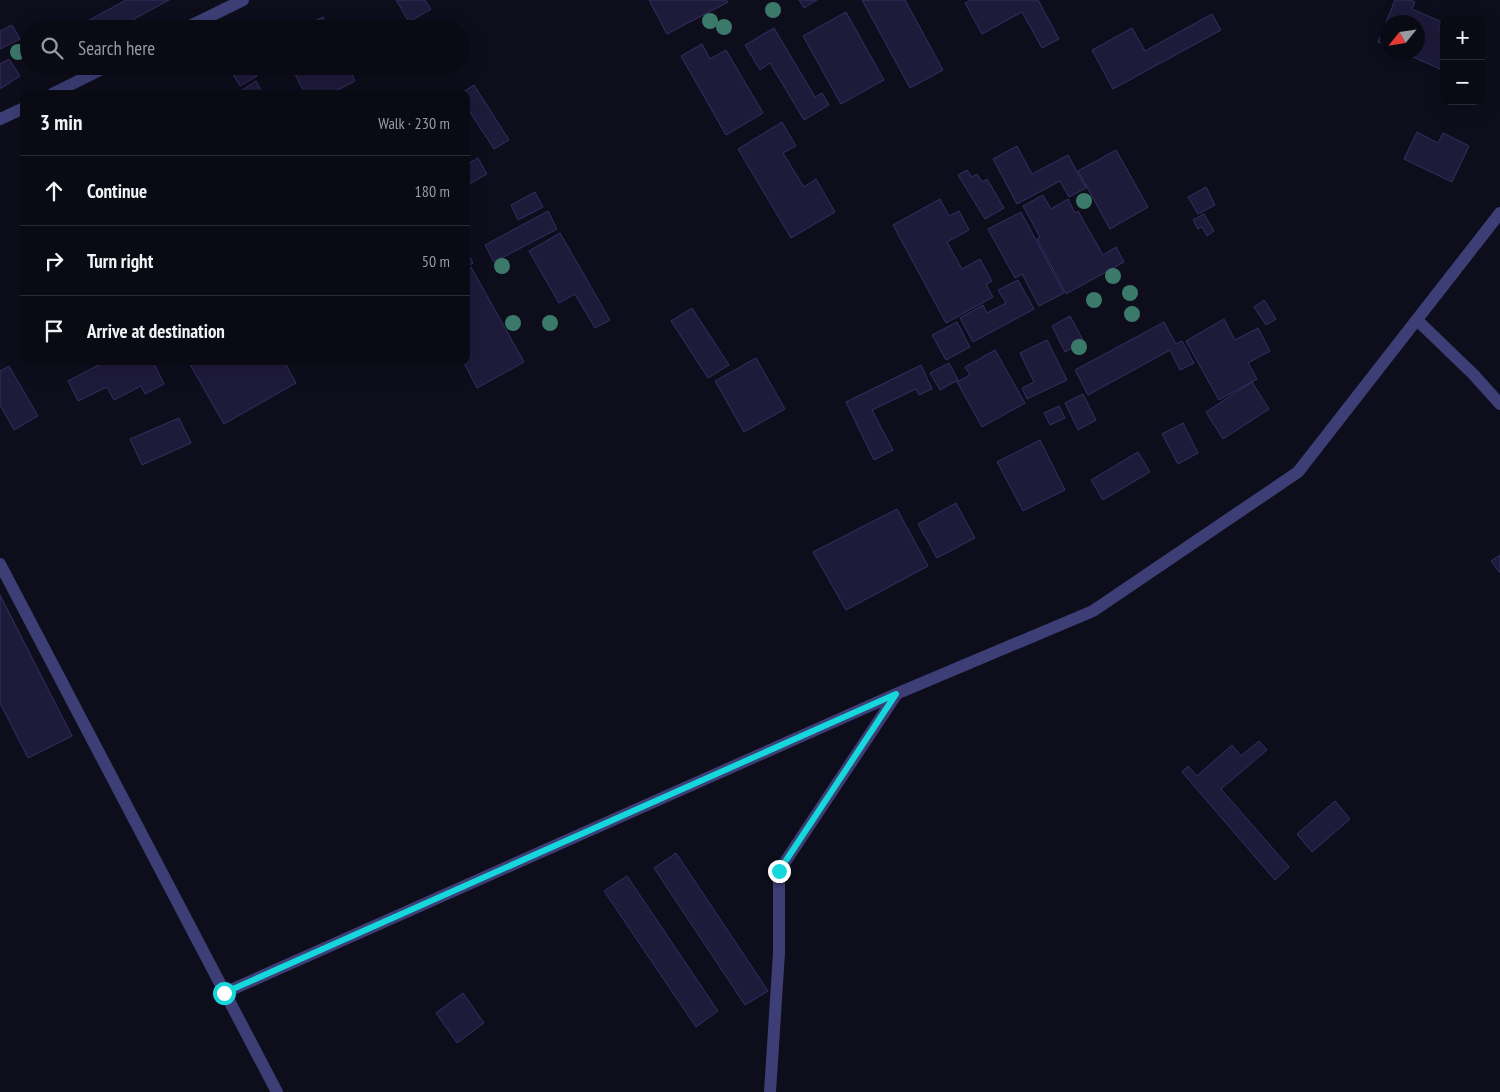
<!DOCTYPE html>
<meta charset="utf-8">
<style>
:root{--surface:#0a0a14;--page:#13131d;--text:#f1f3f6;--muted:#999aa0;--line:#2a2b34}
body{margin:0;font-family:"PT Sans Narrow",sans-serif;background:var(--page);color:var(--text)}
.controls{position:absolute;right:15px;top:15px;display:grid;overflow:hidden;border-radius:10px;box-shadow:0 5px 20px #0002}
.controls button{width:45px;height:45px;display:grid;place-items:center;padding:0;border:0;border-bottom:1px solid var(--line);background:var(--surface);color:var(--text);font:25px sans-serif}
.compass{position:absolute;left:1380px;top:15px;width:45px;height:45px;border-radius:50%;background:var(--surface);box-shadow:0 5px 20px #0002;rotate:240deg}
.stop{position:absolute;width:15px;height:15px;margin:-11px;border:4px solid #15d7dc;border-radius:50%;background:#fff}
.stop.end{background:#15d7dc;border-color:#fff;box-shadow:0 1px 5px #0008}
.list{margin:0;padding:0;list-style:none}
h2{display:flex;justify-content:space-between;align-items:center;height:65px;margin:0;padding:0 20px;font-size:21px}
h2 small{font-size:16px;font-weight:400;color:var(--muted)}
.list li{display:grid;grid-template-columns:32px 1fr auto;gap:15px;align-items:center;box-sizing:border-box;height:70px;padding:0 20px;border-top:1px solid var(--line)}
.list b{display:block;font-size:19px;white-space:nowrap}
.list em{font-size:16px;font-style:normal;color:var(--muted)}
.icon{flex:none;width:28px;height:28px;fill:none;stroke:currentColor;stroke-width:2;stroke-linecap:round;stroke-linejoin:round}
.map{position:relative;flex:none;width:1500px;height:1092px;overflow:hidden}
.search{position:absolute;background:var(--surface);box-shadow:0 5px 20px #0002;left:20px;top:20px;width:450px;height:55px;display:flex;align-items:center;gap:12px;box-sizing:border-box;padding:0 18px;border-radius:28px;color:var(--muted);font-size:19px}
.panel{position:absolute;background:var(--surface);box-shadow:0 5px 20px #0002;left:20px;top:90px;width:450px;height:275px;border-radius:10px}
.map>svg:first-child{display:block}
.building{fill:#1e1a3a;stroke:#352f63}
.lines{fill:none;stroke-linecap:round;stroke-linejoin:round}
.minor{stroke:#3c3e75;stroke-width:12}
.tree{fill:#3b796b}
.route{stroke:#15d7dc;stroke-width:6}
</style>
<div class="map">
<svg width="1500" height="1092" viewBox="0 0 1500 1092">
<rect width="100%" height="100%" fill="#0e0d1b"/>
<g class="building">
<path d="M126,0H169L116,29H73Z"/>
<path d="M396,0H425L431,9L409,22Z"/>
<path d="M649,0H726L728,2L667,34Z"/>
<path d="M799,0H817L804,8Z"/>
<path d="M862,0H905L943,70L910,88Z"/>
<path d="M971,0H1038L1059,39L1042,48L1022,12L982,34L965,3Z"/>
<path d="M1395,0H1410L1415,2L1412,9L1442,22L1438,30L1444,32V59L1440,69L1402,52H1418V22H1388V46L1378,42Z"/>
<path d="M846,12L884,80L841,104L803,36Z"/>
<path d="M1212,14L1221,30L1113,89L1092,50L1132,28L1145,51Z"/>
<path d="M323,17L329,29H299Z"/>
<path d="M12,25L20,39L0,49V31Z"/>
<path d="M774,28L815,97L822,93L829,105L804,120L770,63L760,70L745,45Z"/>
<path d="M702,44L710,59L726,50L763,113L726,135L681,56Z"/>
<path d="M9,59L20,76L0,89V64Z"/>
<path d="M228,66H251L257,76L240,86Z"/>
<path d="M291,66H348L355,81L330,94H305Z"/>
<path d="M256,81L263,94H236Z"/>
<path d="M474,85L509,140L494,149L466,106V94H460Z"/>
<path d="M782,122L796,146L783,153L804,187L816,179L835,212L791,238L738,149Z"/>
<path d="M1417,132L1438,143L1443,133L1469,146L1452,182L1404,159Z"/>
<path d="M1017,146L1032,174L1068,155L1086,188L1069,197L1060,181L1017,204L993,159Z"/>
<path d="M1116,150L1148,207L1110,229L1078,171Z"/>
<path d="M478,158L487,174L466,186V165Z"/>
<path d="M967,170L972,177L977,174L982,182L987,179L1004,208L985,219L958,175Z"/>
<path d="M1206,187L1215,205L1198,214L1188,197Z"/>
<path d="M535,192L543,207L518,220L511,205Z"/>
<path d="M1043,195L1051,209L1068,199L1075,213L1078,211L1103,255L1116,247L1124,262L1066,294L1037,239L1040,237L1023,206Z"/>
<path d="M940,199L949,216L959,211L969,230L947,242L962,269L980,259L992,281L986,284L993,297L946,323L893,225Z"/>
<path d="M548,211L557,229L494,262L485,245Z"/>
<path d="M1021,212L1064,293L1039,306L1022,274L1015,278L988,229Z"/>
<path d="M1204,214L1214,231L1207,236L1202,227L1198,229L1193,220Z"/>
<path d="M560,233L610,320L595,328L575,294L559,303L529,251Z"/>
<path d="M466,250L473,263L466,267Z"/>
<path d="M471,267L524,362L477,388L463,361H466V270Z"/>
<path d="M1018,280L1034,309L973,342L960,318L983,305L987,313L1006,303L998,290Z"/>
<path d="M1264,300L1276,319L1266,325L1254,307Z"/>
<path d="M692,308L729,365L708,378L671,321Z"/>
<path d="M1070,316L1084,342L1065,352L1052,326Z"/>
<path d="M1224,319L1235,340L1258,328L1270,351L1248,363L1257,379L1219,400L1186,341Z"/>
<path d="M957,322L970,347L946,360L932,335Z"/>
<path d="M1164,322L1176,344L1182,341L1194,363L1180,370L1170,350L1088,395L1075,370Z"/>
<path d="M1047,340L1067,380L1027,399L1022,388L1034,382L1020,353Z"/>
<path d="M995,350L1025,403L982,427L957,382L970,375L965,367Z"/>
<path d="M756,358L785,409L744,432L715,381Z"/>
<path d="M106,361H153L164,384L145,394L141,386L114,400L107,387L78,401L68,381Z"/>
<path d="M188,361H284L296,383L224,424Z"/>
<path d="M949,363L958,380L940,390L930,373Z"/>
<path d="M921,365L932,389L919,395L916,389L872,410L893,450L874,460L846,402Z"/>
<path d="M9,366L38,416L14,430L0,405V371Z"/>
<path d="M1252,382L1269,409L1223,439L1206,412Z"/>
<path d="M1083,394L1096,420L1078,430L1065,403Z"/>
<path d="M1059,406L1065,418L1050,425L1044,413Z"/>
<path d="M179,418L191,443L142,465L130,439Z"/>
<path d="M1183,423L1198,453L1178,464L1162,434Z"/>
<path d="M1040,440L1065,490L1023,511L997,462Z"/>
<path d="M1138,452L1150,472L1103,500L1091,480Z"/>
<path d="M956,503L975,538L937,558L918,524Z"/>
<path d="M897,509L928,566L846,610L813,552Z"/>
<path d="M1500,555V573L1491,561Z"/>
<path d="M0,595L72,736L28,758L0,703Z"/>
<path d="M1259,741L1267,750L1221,789L1289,867L1275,880L1182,772L1188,766L1197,776L1232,745L1241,756Z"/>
<path d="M1335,801L1350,819L1312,852L1297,834Z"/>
<path d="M676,853L768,991L745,1005L654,868Z"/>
<path d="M627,876L718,1011L696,1027L604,891Z"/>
<path d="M463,993L484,1023L457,1043L436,1013Z"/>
</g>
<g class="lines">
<g class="minor">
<path d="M184,29L243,0"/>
<path d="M52,94L108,66"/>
<path d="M0,119L24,108"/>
<path d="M1417,320L1474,375L1500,404"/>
<path d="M0,564L277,1092"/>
<path d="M224,993L896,694L1093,611L1298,472L1500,213"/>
<path d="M770,1092L779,953V871L896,695"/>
</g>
</g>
<g class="tree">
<circle cx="773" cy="10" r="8"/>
<circle cx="710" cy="21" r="8"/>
<circle cx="724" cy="27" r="8"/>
<circle cx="18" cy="52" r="8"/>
<circle cx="1084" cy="201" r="8"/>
<circle cx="502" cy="266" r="8"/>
<circle cx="1113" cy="276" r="8"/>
<circle cx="1130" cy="293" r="8"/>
<circle cx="1094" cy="300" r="8"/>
<circle cx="1132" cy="314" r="8"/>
<circle cx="513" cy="323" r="8"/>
<circle cx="550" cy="323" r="8"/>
<circle cx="1079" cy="347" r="8"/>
</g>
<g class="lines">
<path class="route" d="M224,993L896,694L779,871"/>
</g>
</svg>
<div class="controls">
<button>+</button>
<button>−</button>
</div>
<svg class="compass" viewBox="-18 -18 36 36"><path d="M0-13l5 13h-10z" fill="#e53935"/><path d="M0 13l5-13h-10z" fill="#999aa0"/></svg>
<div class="stop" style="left:224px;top:993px"></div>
<div class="stop end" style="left:779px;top:871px"></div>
<div class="search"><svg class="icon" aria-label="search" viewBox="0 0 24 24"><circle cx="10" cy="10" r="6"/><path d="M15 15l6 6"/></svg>Search here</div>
<section class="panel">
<h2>3 min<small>Walk · 230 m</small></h2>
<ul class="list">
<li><svg class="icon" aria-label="ahead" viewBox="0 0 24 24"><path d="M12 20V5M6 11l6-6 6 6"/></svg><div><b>Continue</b></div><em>180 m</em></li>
<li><svg class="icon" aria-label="right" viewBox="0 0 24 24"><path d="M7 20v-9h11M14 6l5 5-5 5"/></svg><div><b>Turn right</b></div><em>50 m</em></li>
<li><svg class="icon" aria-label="arrive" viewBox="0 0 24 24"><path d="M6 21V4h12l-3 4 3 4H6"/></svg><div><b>Arrive at destination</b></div></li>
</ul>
</section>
</div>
